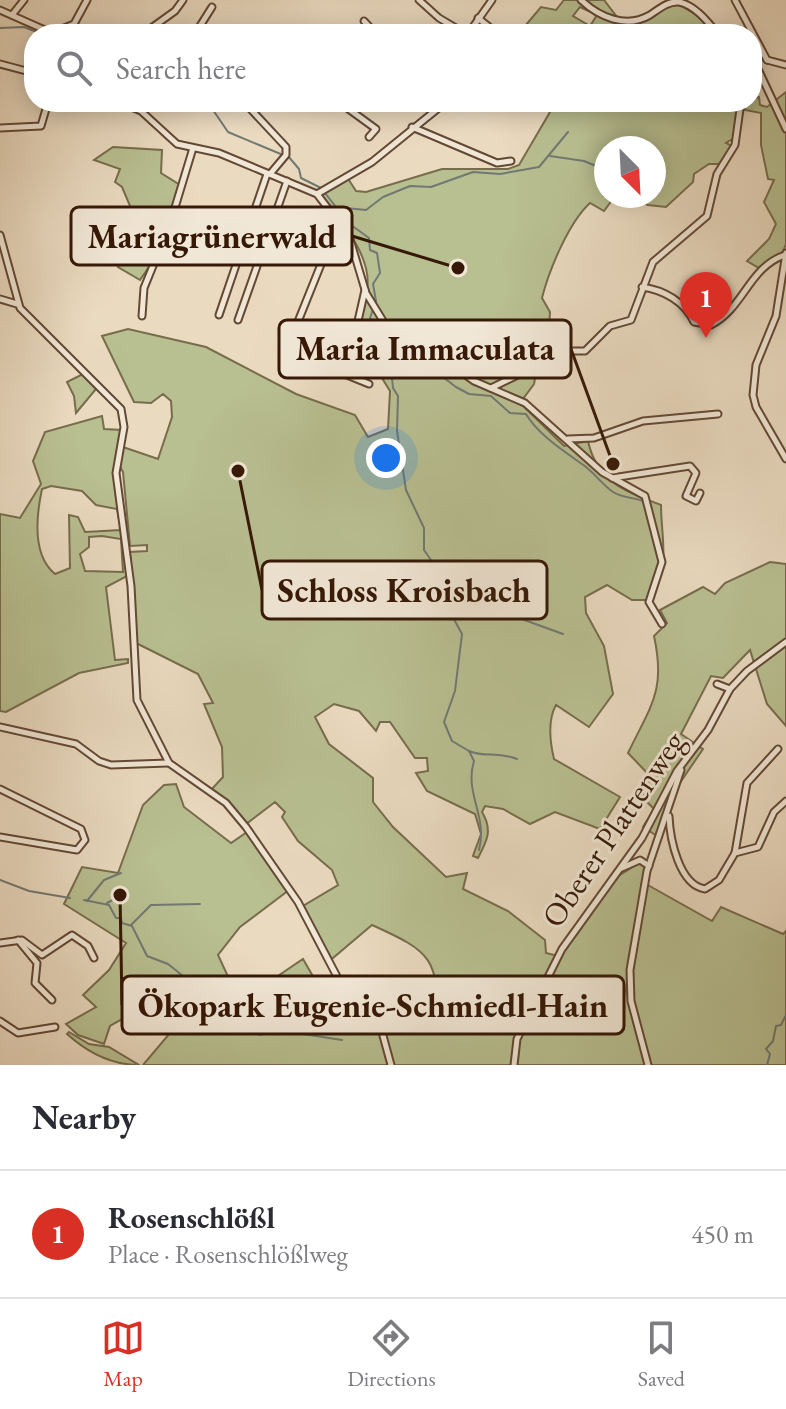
<!DOCTYPE html>
<meta charset="utf-8">
<style>
:root{--surface:#fff;--page:#f7f7f7;--text:#2b2b33;--muted:#7c7c81;--line:#e1e1e2;--accent:#d93025}
body{margin:0;font-family:"EB Garamond",serif;background:var(--page);color:var(--text)}
.compass{position:absolute;left:594px;top:136px;width:72px;height:72px;border-radius:50%;background:var(--surface);box-shadow:0 4px 20px #0003;rotate:156deg}
.you{position:absolute;left:386px;top:458px;width:28px;height:28px;margin:-20px;border:6px solid #fff;border-radius:50%;background:#1a73e8;box-shadow:0 0 0 12px #1a73e833}
.badge{display:grid;place-items:center;width:52px;height:52px;border-radius:50%;background:var(--accent);color:#fff;font-size:26px;font-weight:700}
.pin{position:absolute;translate:-50% -66px;filter:drop-shadow(0 2px 4px #0008)}
.pin::after{content:'';position:absolute;top:42px;width:28px;height:24px;background:inherit;clip-path:polygon(0 0,100% 0,50% 100%)}
.list{margin:0;padding:0;list-style:none}
h2{display:flex;justify-content:space-between;align-items:center;height:104px;margin:0;padding:0 32px;font-size:34px}
h2 small{font-size:26px;font-weight:400;color:var(--muted)}
.list li{display:grid;grid-template-columns:52px 1fr auto;gap:24px;align-items:center;box-sizing:border-box;height:128px;padding:0 32px;border-top:2px solid var(--line)}
.list b{display:block;font-size:30px;white-space:nowrap}
.list p{margin:0;font-size:26px;white-space:nowrap;color:var(--muted)}
.list em{font-size:26px;font-style:normal;color:var(--muted)}
.icon{flex:none;width:44px;height:44px;fill:none;stroke:currentColor;stroke-width:2;stroke-linecap:round;stroke-linejoin:round}
.map{position:relative;flex:none;width:786px;height:1065px;overflow:hidden}
.search{position:absolute;background:var(--surface);box-shadow:0 4px 20px #0003;left:24px;right:24px;top:24px;height:88px;display:flex;align-items:center;gap:20px;box-sizing:border-box;padding:0 28px;border-radius:32px;color:var(--muted);font-size:30px}
.sheet{height:232px;background:var(--surface)}
nav{display:flex;justify-content:space-around;align-items:center;box-sizing:border-box;height:112px;border-top:2px solid var(--line);background:var(--surface);font-size:22px;color:var(--muted)}
nav a{display:grid;justify-items:center;gap:4px}
nav .on{color:var(--accent)}
.map>svg:first-child{display:block}
.green{fill:#b8bf91;stroke:#776c4c;stroke-width:2;fill-rule:evenodd}
.lines{fill:none;stroke-linecap:round;stroke-linejoin:round}
.stream{stroke:#727972;stroke-width:2}
.minor-casing{stroke:#634834;stroke-width:9}
.minor{stroke:#f1e7d6;stroke-width:5}
.labels{text-anchor:middle;dominant-baseline:central;stroke-width:6;stroke-linejoin:round;paint-order:stroke}
.street-label{font-size:32px;fill:#361806;stroke:#f1e7d6}
.leader{fill:none;stroke:#361806;stroke-width:3}
.callout-dot{fill:#361806;stroke:#f1e7d6;stroke-width:3}
.callout{fill:#f1e7d6;stroke:#361806;stroke-width:3}
.callout-label{font-size:34px;text-anchor:middle;font-weight:bold;fill:#361806}
</style>
<div class="map">
<svg width="786" height="1065" viewBox="0 0 786 1065">
<rect width="100%" height="100%" fill="#eadac0"/>
<filter id="stains"><feTurbulence type="fractalNoise" baseFrequency=".0025" numOctaves="4"/><feColorMatrix values="0 0 0 0 .2 0 0 0 0 .09 0 0 0 0 .02 0 0 0 .5 -.17"/></filter>
<radialGradient id="worn" r=".72"><stop offset=".6" stop-color="#630" stop-opacity="0"/><stop offset="1" stop-color="#630" stop-opacity=".3"/></radialGradient>
<g class="green">
<path d="M564,0H604L617,17L600,15C640,34 643,13 678,4L700,17L715,34H532L525,26L541,7L556,10ZM580,7L597,15L590,26L573,16Z"/>
<path d="M786,92V244L782,254L759,268L747,261L769,239L776,224L764,202L774,180L768,179L761,145V113L745,110L744,102L759,97L760,105L767,107Z"/>
<path d="M566,102H740L734,138L726,143L732,146L719,164H709L694,174L693,182L666,207L648,205L624,196H654V148H606V196H615L604,211L590,203C569,222 549,270 542,298L550,312L549,328L530,320L551,345L540,353L534,384L520,403L564,446L588,441C597,482 625,491 661,505C661,539 672,571 648,600H632L607,585L585,597L586,613L604,646L613,694L589,727L556,705C547,721 550,742 554,759L620,797L600,829L555,812L530,824L503,809L485,806L482,812C493,830 487,841 478,858L473,856L481,834L475,814L427,791L416,773L428,771L427,758H415L390,722H380L376,731L359,711L334,704L315,717L329,744L373,778V802L393,827L446,877L467,873L463,889L508,911L545,940L546,953L558,956L564,950L612,880L639,863L645,866L626,991L646,1065H143L181,1020L131,1014L110,1026L104,1044L78,1035L66,1024L96,1007L83,995L109,970L126,943L64,904L82,867L118,873L143,805L164,785L176,784L184,807L231,843L247,832L226,803L209,792L223,777L222,747L204,704L213,703L198,674L136,643L130,552L147,551V545L130,546L123,472L117,461L114,467L129,575L106,587L115,660L128,659V663L79,673L6,712L0,711V514L20,518L41,484L33,461L45,432L102,416L104,429L122,430L120,446L158,459L172,417L171,401L163,394L151,403L134,402L102,336L128,329L206,347L296,394L355,415L368,437L388,429L390,391L377,370L380,352L366,322L357,320C360,309 365,299 367,289C373,256 338,218 320,193L347,177L356,191L366,192L442,169H508L519,165L553,107L562,109ZM51,486L82,491L96,505L117,509L121,530L85,532L78,517L69,515L70,568L55,574C32,555 36,517 42,489ZM102,536L121,539L123,572L85,571L80,554L89,547V537ZM275,802L285,812L282,817L298,841L332,870L338,885L303,906L327,963L372,925C432,952 440,959 436,1027L387,1032L351,1001L326,999L303,959L272,980L274,999L258,1003L236,994L218,955L240,927L289,890L245,825Z"/>
<path d="M113,147L162,150L161,173L180,185L151,264L140,280L118,267L136,220L122,187L115,182L120,169L94,160Z"/>
<path d="M83,374L96,389L76,413L74,396L67,382Z"/>
<path d="M770,562L786,564V726L767,704L750,650L723,678L711,676L681,734L703,749L669,799L657,836L643,827L654,809L642,797L651,777L628,753C651,705 666,691 654,636L667,623L660,610L703,587L715,594L725,583Z"/>
<path d="M646,884L712,921L721,907L783,934L786,931V1065H650L633,1003L631,976Z"/>
<path d="M69,1032L89,1044L109,1047L139,1065C112,1065 87,1052 67,1034Z"/>
</g>
<g class="lines">
<g class="stream">
<path d="M0,28L24,27L42,34"/>
<path d="M211,107L228,132L283,155"/>
<path d="M288,156L299,169L301,178L321,188"/>
<path d="M550,156L584,161L606,170"/>
<path d="M325,193L336,207L366,210L383,197L410,186L431,187L473,172L500,174L539,167L568,132"/>
<path d="M350,209L351,225L369,238L370,250L377,253L380,273L373,284L376,301L370,318L386,342L413,354L456,387L469,394L491,396L510,413L526,414C539,436 567,453 586,467C595,474 604,486 613,492C620,497 635,498 643,501"/>
<path d="M394,344L390,359L393,388L398,396L397,431L406,490L424,528V550L438,570L444,601L462,634L455,691L444,722L452,741L469,751L474,761C464,793 488,817 479,850"/>
<path d="M440,572L475,609L519,618L563,634"/>
<path d="M469,751C485,758 497,751 517,759"/>
<path d="M0,880L29,891L70,898"/>
<path d="M84,900L109,905L116,918H121L122,923L132,926L147,956L168,964L193,984L218,989L233,1017L260,1035L277,1030L342,1040"/>
<path d="M87,901L104,880L121,873"/>
<path d="M107,903L122,895"/>
<path d="M131,925L151,905L200,904"/>
<path d="M767,1065L770,1054L766,1049L773,1041L776,1026L781,1025L786,1015"/>
</g>
<g class="minor-casing">
<g id="minor">
<path d="M419,0L439,18L461,31"/>
<path d="M581,0C599,17 626,29 650,15C659,9 668,1 679,2C695,5 708,22 718,34"/>
<path d="M735,0L767,60"/>
<path d="M0,10L54,34"/>
<path d="M12,15L24,0"/>
<path d="M478,18L498,34"/>
<path d="M364,21L376,34"/>
<path d="M52,33L74,24L87,0"/>
<path d="M143,34L175,11L183,0"/>
<path d="M195,34L212,7"/>
<path d="M468,34L492,0"/>
<path d="M767,60L786,65"/>
<path d="M0,64L34,73"/>
<path d="M758,69L786,129"/>
<path d="M120,102L141,111L177,144L219,153L317,194L349,236L366,293L388,329L426,347L474,381L525,403L602,472L645,496L662,562L649,602L662,624"/>
<path d="M244,102L286,147V155L270,174"/>
<path d="M339,102L376,129L369,137"/>
<path d="M412,127L497,163L511,161"/>
<path d="M0,128L41,126L48,102"/>
<path d="M317,194L372,162L446,102"/>
<path d="M338,222L293,334L292,345L310,360L369,384"/>
<path d="M0,235L20,308L121,409L124,427L116,473L131,586L137,700L169,763L226,803L246,827L298,902L343,988L379,1021L391,1065"/>
<path d="M786,253L776,316L756,365L753,395L756,407L786,459"/>
<path d="M642,287C664,290 685,302 694,322L711,325C744,308 749,267 785,255"/>
<path d="M0,299L17,304"/>
<path d="M219,315L267,174"/>
<path d="M142,316L144,288L170,224L193,148"/>
<path d="M238,320L287,181"/>
<path d="M346,374L365,290"/>
<path d="M491,388L520,374L522,348L528,341L562,351H585L610,326L631,320L653,262L707,216L717,174L735,145L741,102"/>
<path d="M568,439L594,438L643,421L718,414"/>
<path d="M612,478L690,466L696,473L686,496L696,501L700,493"/>
<path d="M717,684L730,689"/>
<path d="M0,727L76,744L99,761L111,765L168,763"/>
<path d="M0,789L81,829L85,840L77,850L0,837"/>
<path d="M669,816C670,839 679,885 705,889L719,880L735,853L758,847L774,812L786,801"/>
<path d="M735,853L747,783L778,749"/>
<path d="M622,868L640,860L649,866"/>
<path d="M18,940L37,963L35,983L52,1000"/>
<path d="M0,943L22,940L42,955L72,935L88,946L94,958"/>
<path d="M0,1021L18,1033L55,1027"/>
<path d="M514,1065L517,1039L562,949L642,838L677,771L708,730L730,689L747,671L786,642"/>
<path d="M648,1065L631,1001L630,970L647,871L681,770"/>
</g>
</g>
<use href="#minor" class="minor"/>
</g>
<g class="labels">
<g class="street-label">
<text transform="translate(613 829) rotate(-56)">Oberer Plattenweg</text>
</g>
</g>
<path class="leader" d="M458 268L352 236M613 464L571 349M238 471L262 590M120 895L122 1005"/>
<g class="callout-dot">
<circle cx="458" cy="268" r="8"/>
<circle cx="613" cy="464" r="8"/>
<circle cx="238" cy="471" r="8"/>
<circle cx="120" cy="895" r="8"/>
</g>
<g class="callout">
<rect x="71" y="207" width="281" height="58" rx="8"/>
<rect x="279" y="320" width="292" height="58" rx="8"/>
<rect x="262" y="561" width="285" height="58" rx="8"/>
<rect x="122" y="976" width="502" height="58" rx="8"/>
</g>
<g class="callout-label">
<text x="212" y="248">Mariagrünerwald</text>
<text x="425" y="360">Maria Immaculata</text>
<text x="404" y="602">Schloss Kroisbach</text>
<text x="373" y="1017">Ökopark Eugenie-Schmiedl-Hain</text>
</g>
<rect width="100%" height="100%" filter="url(#stains)"/>
<rect width="100%" height="100%" fill="url(#worn)"/>
</svg>
<svg class="compass" viewBox="-18 -18 36 36"><path d="M0-13l5 13h-10z" fill="#e53935"/><path d="M0 13l5-13h-10z" fill="#7c7c81"/></svg>
<div class="you"></div>
<div class="pin badge" style="left:706px;top:338px">1</div>
<div class="search"><svg class="icon" aria-label="search" viewBox="0 0 24 24"><circle cx="10" cy="10" r="6"/><path d="M15 15l6 6"/></svg>Search here</div>
</div>
<section class="sheet">
<h2>Nearby<small></small></h2>
<ul class="list">
<li><span class="badge">1</span><div><b>Rosenschlößl</b><p>Place · Rosenschlößlweg</p></div><em>450 m</em></li>
</ul>
</section>
<nav>
<a class="on"><svg class="icon" aria-label="map" viewBox="0 0 24 24"><path d="M3 6l6-2 6 2 6-2v14l-6 2-6-2-6 2zM9 4v14M15 6v14"/></svg>Map</a>
<a><svg class="icon" aria-label="directions" viewBox="0 0 24 24"><path d="M12 3l9 9-9 9-9-9zM9 14v-3h6M13 9l2 2-2 2"/></svg>Directions</a>
<a><svg class="icon" aria-label="saved" viewBox="0 0 24 24"><path d="M7 4h10v16l-5-4-5 4z"/></svg>Saved</a>
</nav>
